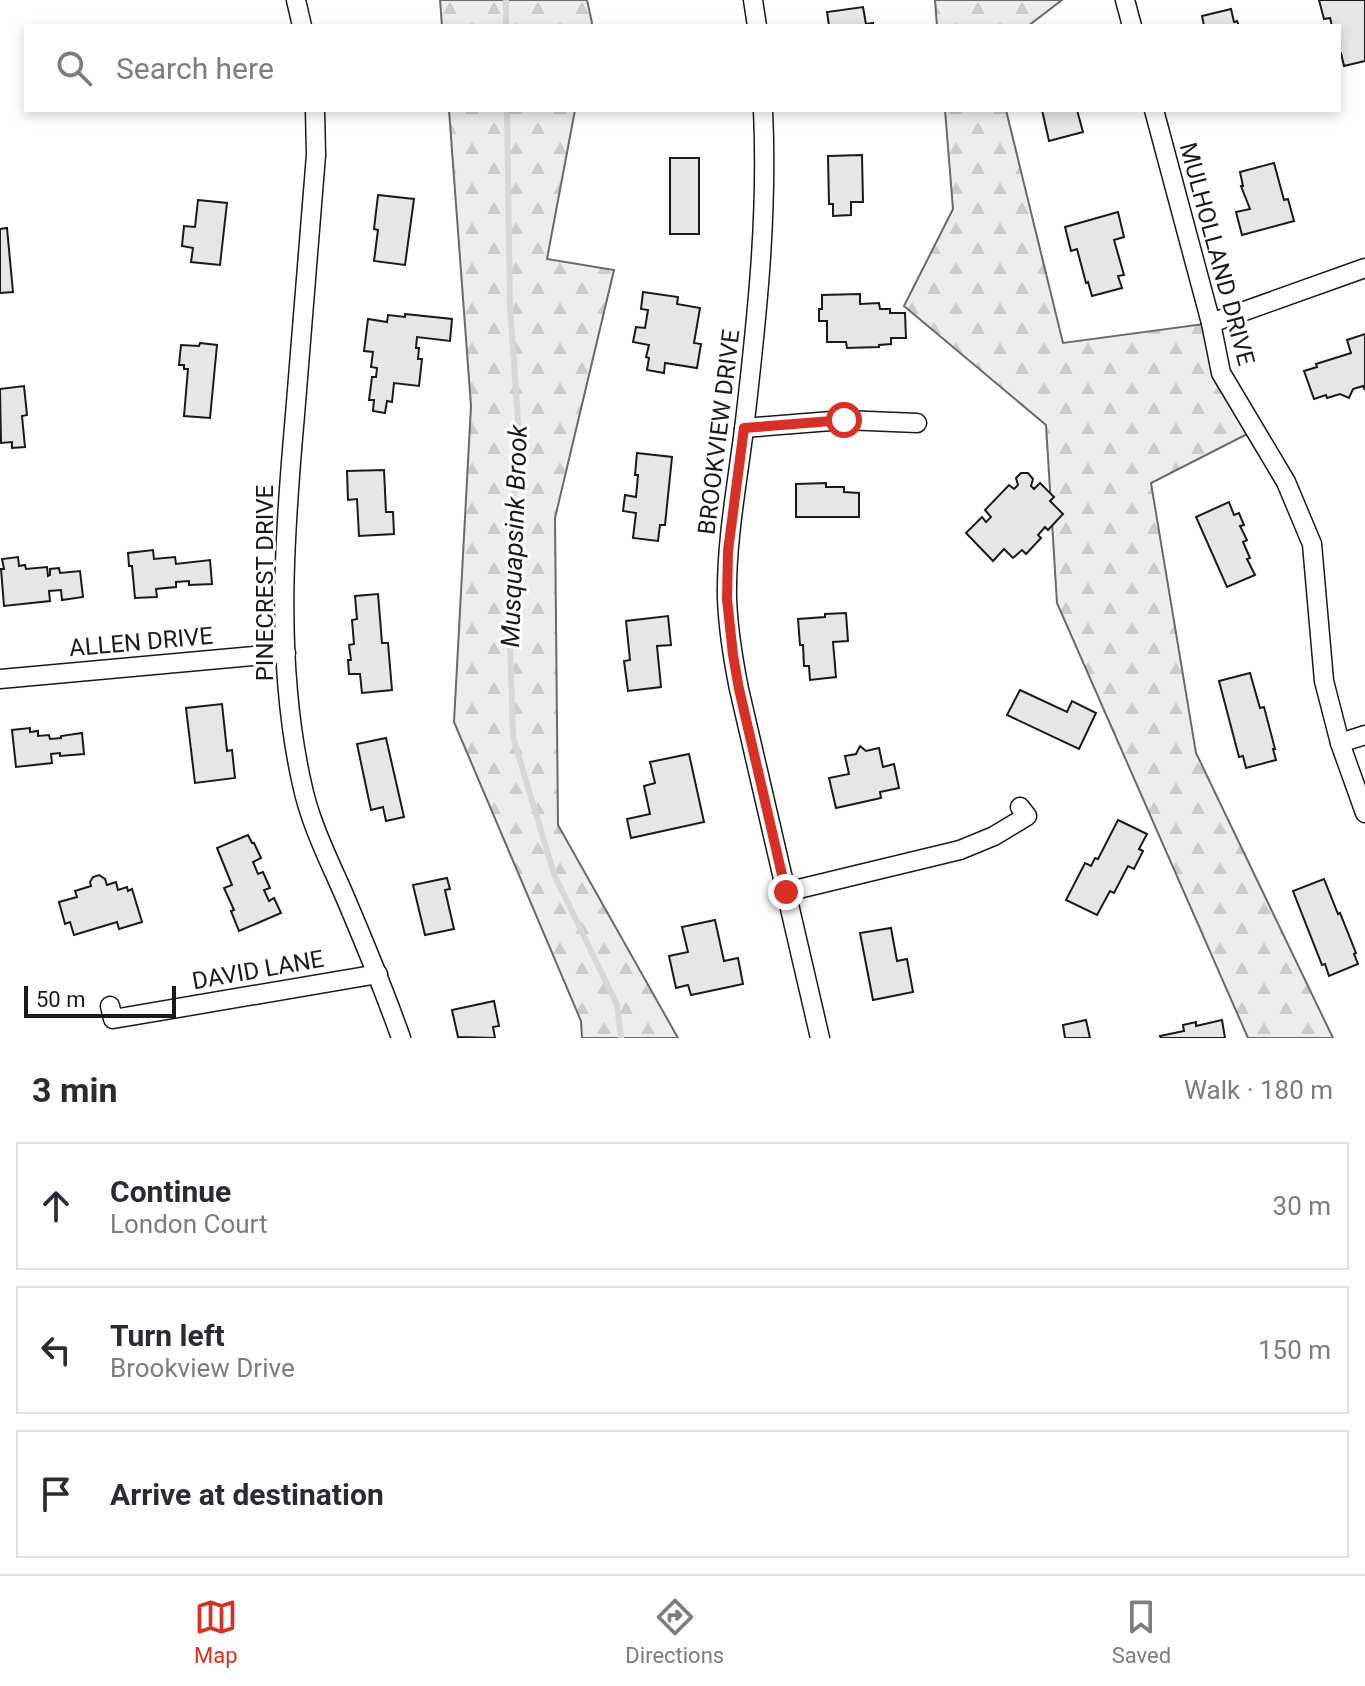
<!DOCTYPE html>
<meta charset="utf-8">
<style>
:root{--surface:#fff;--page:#f2f2f3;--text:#2b2b33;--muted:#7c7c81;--line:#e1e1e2;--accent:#d93025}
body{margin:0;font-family:Roboto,sans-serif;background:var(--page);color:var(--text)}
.scale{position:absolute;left:24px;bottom:20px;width:152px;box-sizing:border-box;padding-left:8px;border:4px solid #1a1a1a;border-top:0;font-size:22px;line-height:28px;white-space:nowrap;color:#1a1a1a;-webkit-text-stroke:6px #fff;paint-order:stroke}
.stop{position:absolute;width:24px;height:24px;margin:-18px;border:6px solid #d93025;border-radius:50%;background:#fff}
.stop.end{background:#d93025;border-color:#fff;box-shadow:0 2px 8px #0008}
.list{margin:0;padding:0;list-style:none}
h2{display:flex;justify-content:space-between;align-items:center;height:104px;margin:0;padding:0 32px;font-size:34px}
h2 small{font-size:26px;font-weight:400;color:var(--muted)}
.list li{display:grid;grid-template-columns:52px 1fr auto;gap:24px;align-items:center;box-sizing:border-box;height:128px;margin:0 16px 16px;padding:0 16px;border:2px solid var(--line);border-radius:0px}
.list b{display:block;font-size:30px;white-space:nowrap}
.list p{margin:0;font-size:26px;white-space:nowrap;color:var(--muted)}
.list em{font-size:26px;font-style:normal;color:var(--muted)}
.icon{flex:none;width:44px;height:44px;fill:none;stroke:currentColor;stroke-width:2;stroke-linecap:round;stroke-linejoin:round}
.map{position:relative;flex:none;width:1365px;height:1038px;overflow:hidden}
.search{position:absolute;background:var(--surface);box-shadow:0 4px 12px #0003;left:24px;right:24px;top:24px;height:88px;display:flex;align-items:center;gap:20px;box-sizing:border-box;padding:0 28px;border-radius:0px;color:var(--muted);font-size:30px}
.sheet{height:536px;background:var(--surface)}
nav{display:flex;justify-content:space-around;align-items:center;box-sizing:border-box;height:112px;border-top:2px solid var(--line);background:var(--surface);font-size:22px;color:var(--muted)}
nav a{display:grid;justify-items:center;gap:4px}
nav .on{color:var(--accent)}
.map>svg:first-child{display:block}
.forest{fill:url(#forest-firs);stroke:#6a6a6a;stroke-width:2}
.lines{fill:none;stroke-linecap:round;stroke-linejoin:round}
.stream{stroke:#d7d7d7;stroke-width:6}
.building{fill:#e6e6e6;stroke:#1a1a1a;stroke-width:2}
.minor-casing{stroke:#1a1a1a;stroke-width:21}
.minor{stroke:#fff;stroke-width:18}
.route{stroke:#d93025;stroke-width:10}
.labels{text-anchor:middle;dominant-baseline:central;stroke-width:6;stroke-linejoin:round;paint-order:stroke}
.street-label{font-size:24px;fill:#1a1a1a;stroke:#fff}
.water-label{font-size:26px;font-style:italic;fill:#1a1a1a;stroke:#fff}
</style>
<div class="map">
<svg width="1365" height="1038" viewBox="0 0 1365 1038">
<defs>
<pattern id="forest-firs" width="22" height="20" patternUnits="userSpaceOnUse" patternTransform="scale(2)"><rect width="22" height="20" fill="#ededed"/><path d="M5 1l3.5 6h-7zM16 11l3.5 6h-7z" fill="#cbcbcb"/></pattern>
</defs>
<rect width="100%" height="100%" fill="#fff"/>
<g class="forest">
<path d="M440,0H587L592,23L591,26H442Z"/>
<path d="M935,0H1062L1028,26H937Z"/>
<path d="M449,110H575L547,259L614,270L555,518L558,825L678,1038H582L581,1021L454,722L471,406Z"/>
<path d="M945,110H1006L1063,343L1211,323L1221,373L1255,430L1151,483L1196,753L1333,1038H1248L1057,603L1046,425L904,306L953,209Z"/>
</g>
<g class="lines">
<g class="stream">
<path d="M506,0V26"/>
<path d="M507,110L510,306L519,434L508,577L513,737L554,874L617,1005L621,1038"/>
</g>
</g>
<g class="building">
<path d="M1319,0H1365V61L1344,66L1341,53H1339V26H1332L1330,18L1324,19Z"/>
<path d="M863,7L866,24L873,23V26H829L827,12Z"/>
<path d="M1231,9L1234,22L1237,21L1239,26H1204L1202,16Z"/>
<path d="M1042,110H1077L1083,132L1049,141Z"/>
<path d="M862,155L863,202H851V215L833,216V204H829L828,156Z"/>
<rect x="670" y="158" width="29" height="76"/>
<path d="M1274,163L1284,200L1288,199L1294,221L1242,235L1236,212L1250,209L1241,186H1243L1240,172Z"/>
<path d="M378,195L414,199L405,265L374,261L378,230L374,229Z"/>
<path d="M198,200L227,203L220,265L191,262L193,248L182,246L184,226L195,227Z"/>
<path d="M1118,212L1124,237L1114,240L1124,275L1118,276L1122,288L1092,296L1088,282L1086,283L1077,249L1071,251L1065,227Z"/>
<path d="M7,228L13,292L0,293V229Z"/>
<path d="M643,292L678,297L677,304L700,308L694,343L701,344L697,368L665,363L664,373L647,370L649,358L646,357L649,345L633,342L636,327L645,328L648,310L641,309Z"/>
<path d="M860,294V304L879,303L880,309H890V313H905L906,338H891V344L879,345V347L847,348L846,342H827V321H819V309H822V295Z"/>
<path d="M405,314L452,319L450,341L417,337L416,348H419L418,359H422L419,386L394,383L392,402L387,401L385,413L373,411L374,400H369L372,377H376L377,368L371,367L373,352L364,351L368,319L387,322L388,315L405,317Z"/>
<path d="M1365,334V390L1363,386L1353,389L1349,398L1340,394L1327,398L1326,395L1314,399L1304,371L1317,367L1316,364L1351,353L1347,340Z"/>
<path d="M200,343L217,345L210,418L184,416L188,369H184V365H179L181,345L199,346Z"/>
<path d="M24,386L27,415L22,416L25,447L12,448V442L1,443L0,389Z"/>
<path d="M637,453L672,457L665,525H660L658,541L633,538L636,513L623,511L625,495L636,497L638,475H635Z"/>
<path d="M384,470L386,512H393L394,534L359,536L357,499L348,500L347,471Z"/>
<path d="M1021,473H1028L1033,479L1031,486L1034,489L1040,483L1054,497L1050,501L1063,514L1048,530L1045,527L1038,535L1041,538L1026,554L1022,550L1013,558L1004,549L993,561L966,533L982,517L986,522L991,517L985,510L1009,485L1014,489L1018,485L1016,478Z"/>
<path d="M826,483V487H844V492L859,493V517H796V484Z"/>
<path d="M1229,502L1234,515L1239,513L1244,525L1240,526L1247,540L1243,542L1250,558L1247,559L1255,575L1227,587L1196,517Z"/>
<path d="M153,550L154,559L175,557L176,564L210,560L212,584L189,585V581L176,582V587L156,589L157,597L135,598L132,566H129L128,553Z"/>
<path d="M18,557L19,566L25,565L26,569L47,567L48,576L50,575V569L59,568L60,573L80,571L83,597L62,600L61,590L49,591L50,601L4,606L1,569H4L2,559Z"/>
<path d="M378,594L382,643H388L392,690L362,693L360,674H349L348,660H351L349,645L354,644L352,620L357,619L355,596Z"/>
<path d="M846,613L848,641L833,642L836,677L810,680L809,666H804L803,645H800L798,619L825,617V614Z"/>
<path d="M668,616L671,645L657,646L661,687L628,691L624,661L630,660L626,621Z"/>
<path d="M1250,673L1260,708L1264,707L1275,749H1273L1276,760L1246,768L1243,756L1239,757L1219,681Z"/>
<path d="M1020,690L1067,712L1072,701L1096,713L1079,749L1007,715Z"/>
<path d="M222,704L227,751L232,750L235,778L195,783L186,708Z"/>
<path d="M30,728V732L38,731V736L49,735L50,739L61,738V736L82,733L84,754L60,756V753L51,754L52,763L16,767L12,730Z"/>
<path d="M386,738L404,817L386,821L383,807L371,810L357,744Z"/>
<path d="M860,746L866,751L879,748L883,767L894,764L899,788L880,792L881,798L836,808L829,778L849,774L845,756L856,754Z"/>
<path d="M689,754L704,822L631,838L627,819L650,814L644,786L655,783L650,762Z"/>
<path d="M1118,820L1147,834L1139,849L1143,851L1134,869L1128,866L1114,893L1110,891L1097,915L1066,900L1085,863L1091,866L1095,858L1098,859Z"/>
<path d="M248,835L252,843H254L261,858L253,862L258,874L263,872L270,888L264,890L269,901L274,898L281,913L239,931L231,911L234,910L224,888L232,885L217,848Z"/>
<path d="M99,875L105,879L107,885L116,882L118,890L127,887L128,891L132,889L142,922L119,929L117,922L74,935L70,922L65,924L59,902L77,897L75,891L91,886L90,882L93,877Z"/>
<path d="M447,878L450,889L445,890L454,929L425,935L413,885Z"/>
<path d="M1324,879L1338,914L1340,913L1356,953L1354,954L1358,964L1329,976L1325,964L1322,965L1293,891Z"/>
<path d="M715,920L724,961L738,958L743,984L691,995L688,985L676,988L669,956L688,952L682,927Z"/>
<path d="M891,928L897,961L907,959L913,992L873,1000L860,933Z"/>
<path d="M494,1001L499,1026L493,1027L495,1038L458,1037L452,1010Z"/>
<path d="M1086,1020L1090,1038H1065L1063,1025Z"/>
<path d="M1222,1020L1225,1038H1161L1160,1036L1184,1031L1183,1025L1196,1022V1026Z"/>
</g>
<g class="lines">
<g class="minor-casing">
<g id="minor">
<path d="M296,0L302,26"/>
<path d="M753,0L757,26"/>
<path d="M1125,0L1132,26"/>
<path d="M315,110L316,155C309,242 302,329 295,415C284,537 275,664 302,784C310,823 329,860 345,897C365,944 384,990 401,1038"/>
<path d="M763,110C768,215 757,317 745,421C738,480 726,539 727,598C728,628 733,659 739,689L820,1038"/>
<path d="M1154,110L1211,323L1221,373L1286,482L1312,544L1324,681L1340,743L1365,813"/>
<path d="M1211,323L1365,268"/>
<path d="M744,428L844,420L917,423"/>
<path d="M0,679L286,653"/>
<path d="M1340,743L1365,735"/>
<path d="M786,892L960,850L994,836L1027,816L1020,807"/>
<path d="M110,1006L113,1019L378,974"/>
</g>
</g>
<use href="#minor" class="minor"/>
</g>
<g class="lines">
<path class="route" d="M786,892L739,689L733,655L727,599L728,551L744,428L844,420"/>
</g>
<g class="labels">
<g class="street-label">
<text transform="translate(1217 254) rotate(75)">MULHOLLAND DRIVE</text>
<text transform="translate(719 432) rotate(-83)">BROOKVIEW DRIVE</text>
<text transform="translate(265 583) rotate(-90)">PINECREST DRIVE</text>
<text transform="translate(141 642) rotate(-5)">ALLEN DRIVE</text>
<text transform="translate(258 970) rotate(-10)">DAVID LANE</text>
</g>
<g class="water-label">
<text transform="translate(514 536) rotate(-88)">Musquapsink Brook</text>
</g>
</g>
</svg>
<div class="scale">50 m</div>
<div class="stop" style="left:844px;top:420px"></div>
<div class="stop end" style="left:786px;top:892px"></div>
<div class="search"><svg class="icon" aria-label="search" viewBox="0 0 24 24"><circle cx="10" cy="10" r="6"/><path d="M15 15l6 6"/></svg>Search here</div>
</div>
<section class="sheet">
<h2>3 min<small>Walk · 180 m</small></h2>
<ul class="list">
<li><svg class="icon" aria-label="ahead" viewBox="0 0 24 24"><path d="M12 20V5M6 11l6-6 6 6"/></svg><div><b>Continue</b><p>London Court</p></div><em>30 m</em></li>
<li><svg class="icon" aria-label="left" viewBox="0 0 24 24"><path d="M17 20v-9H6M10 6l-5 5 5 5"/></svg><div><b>Turn left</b><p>Brookview Drive</p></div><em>150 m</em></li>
<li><svg class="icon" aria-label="arrive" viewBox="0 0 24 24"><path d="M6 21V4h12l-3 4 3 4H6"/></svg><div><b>Arrive at destination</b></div></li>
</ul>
</section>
<nav>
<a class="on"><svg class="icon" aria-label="map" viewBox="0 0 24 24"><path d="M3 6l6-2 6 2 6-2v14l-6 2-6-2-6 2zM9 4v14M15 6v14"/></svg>Map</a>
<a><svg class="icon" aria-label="directions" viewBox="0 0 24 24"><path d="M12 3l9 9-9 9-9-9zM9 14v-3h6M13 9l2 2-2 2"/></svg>Directions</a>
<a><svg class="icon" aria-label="saved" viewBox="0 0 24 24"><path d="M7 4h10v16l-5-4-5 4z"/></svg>Saved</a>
</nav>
